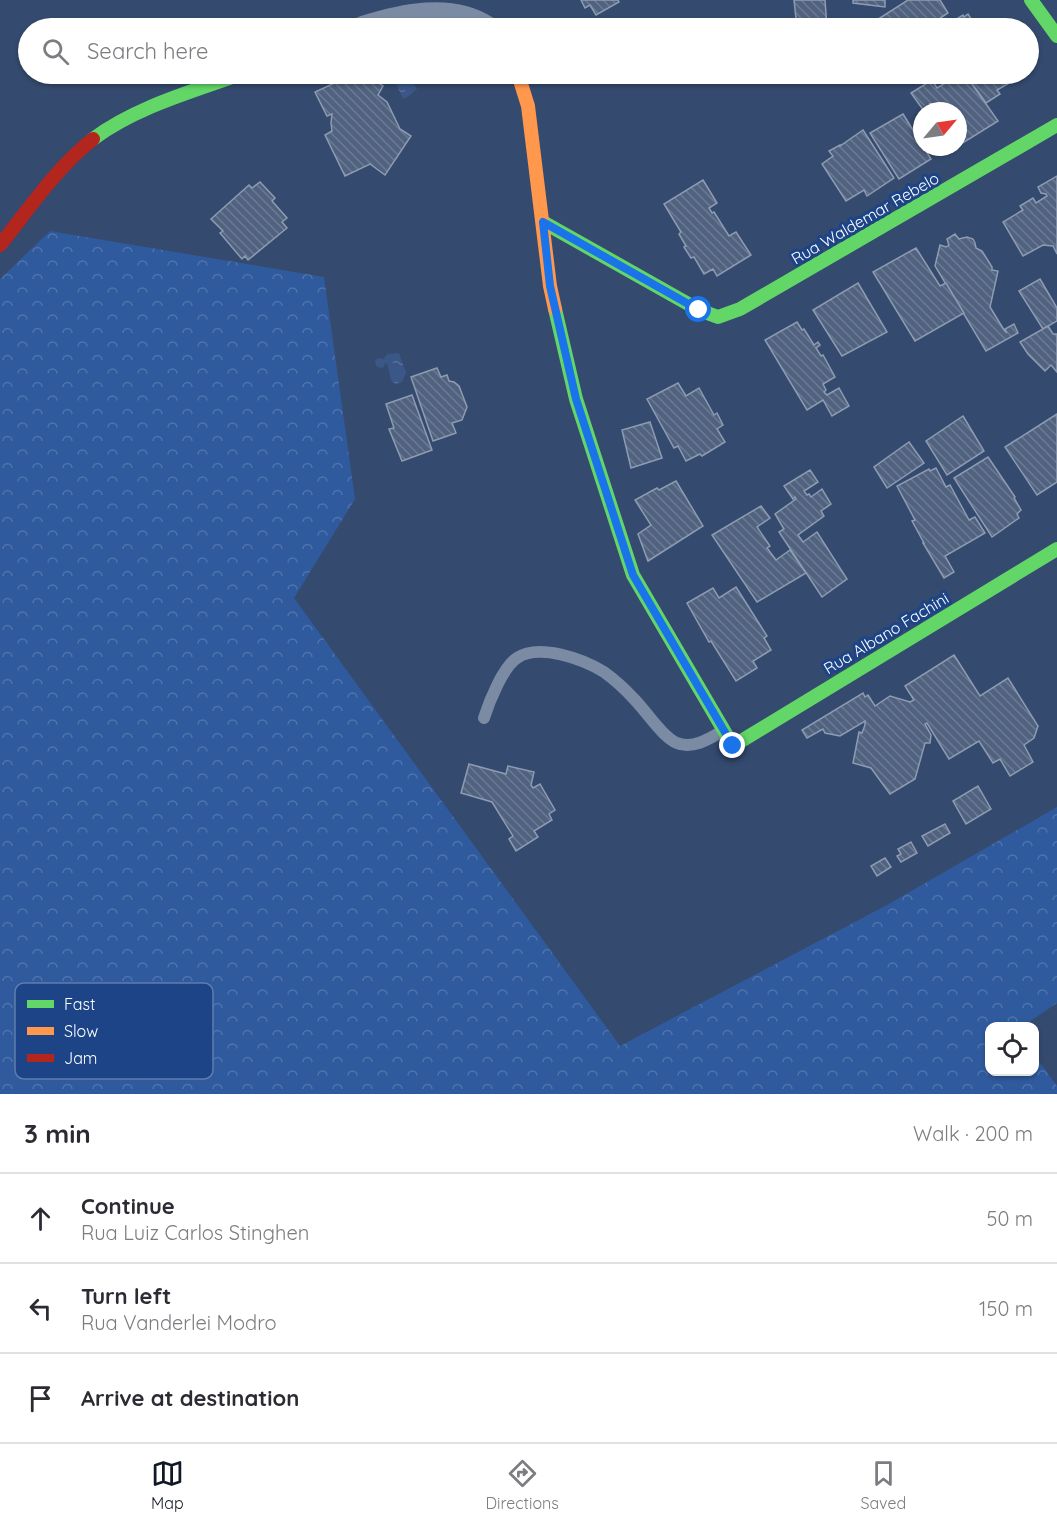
<!DOCTYPE html>
<meta charset="utf-8">
<style>
:root{--surface:#fff;--page:#f7f7f7;--text:#2b2b33;--muted:#7c7c81;--line:#e1e1e2;--accent:#111827}
body{margin:0;font-family:Quicksand,sans-serif;background:var(--page);color:var(--text)}
.controls{position:absolute;right:18px;bottom:18px;display:grid;overflow:hidden;border-radius:12px;box-shadow:0 2px 4px #0004}
.controls button{width:54px;height:54px;display:grid;place-items:center;padding:0;border:0;border-bottom:2px solid var(--line);background:var(--surface);color:var(--text);font:30px sans-serif}
.compass{position:absolute;left:913px;top:102px;width:54px;height:54px;border-radius:50%;background:var(--surface);box-shadow:0 2px 4px #0004;rotate:61deg}
.stop{position:absolute;width:18px;height:18px;margin:-14px;border:4px solid #1a73e8;border-radius:50%;background:#fff}
.stop.end{background:#1a73e8;border-color:#fff;box-shadow:0 2px 6px #0008}
.list{margin:0;padding:0;list-style:none}
h2{display:flex;justify-content:space-between;align-items:center;height:78px;margin:0;padding:0 24px;font-size:26px}
h2 small{font-size:20px;font-weight:400;color:var(--muted)}
.list li{display:grid;grid-template-columns:39px 1fr auto;gap:18px;align-items:center;box-sizing:border-box;height:90px;padding:0 24px;border-top:2px solid var(--line)}
.list b{display:block;font-size:22px;white-space:nowrap}
.list p{margin:0;font-size:20px;white-space:nowrap;color:var(--muted)}
.list em{font-size:20px;font-style:normal;color:var(--muted)}
.icon{flex:none;width:33px;height:33px;fill:none;stroke:currentColor;stroke-width:2;stroke-linecap:round;stroke-linejoin:round}
.map{position:relative;flex:none;width:1057px;height:1094px;overflow:hidden}
.search{position:absolute;background:var(--surface);box-shadow:0 2px 4px #0004;left:18px;right:18px;top:18px;height:66px;display:flex;align-items:center;gap:15px;box-sizing:border-box;padding:0 21px;border-radius:33px;color:var(--muted);font-size:22px}
.sheet{height:348px;background:var(--surface)}
nav{display:flex;justify-content:space-around;align-items:center;box-sizing:border-box;height:84px;border-top:2px solid var(--line);background:var(--surface);font-size:16px;color:var(--muted)}
nav a{display:grid;justify-items:center;gap:3px}
nav .on{color:var(--accent)}
.map>svg:first-child{display:block}
.forest{fill:url(#forest-crowns)}
.water{fill:url(#water-ripples)}
.building{fill:url(#building-back-hatch);stroke:#8e9cb2;stroke-width:1.5}
.lines{fill:none;stroke-linecap:round;stroke-linejoin:round}
.lane{stroke:#7b8ba4;stroke-width:12}
.street{stroke:#7b8ba4;stroke-width:24}
.fast{stroke:#63d668;stroke-width:14}
.slow{stroke:#ff974d;stroke-width:14}
.jam{stroke:#b3261e;stroke-width:14}
.route{stroke:#1a73e8;stroke-width:8}
.labels{text-anchor:middle;dominant-baseline:central;stroke-width:6;stroke-linejoin:round;paint-order:stroke}
.street-label{font-size:16px;fill:#fff;stroke:#1c4487}
.key{fill:#1c4487;stroke:#607cab;stroke-width:1.5}
.key-label{font-size:16px;fill:#fff}
</style>
<div class="map">
<svg width="1057" height="1094" viewBox="0 0 1057 1094">
<defs>
<pattern id="forest-crowns" width="20" height="18" patternUnits="userSpaceOnUse" patternTransform="scale(1.5)"><rect width="20" height="18" fill="#305a9e"/><path d="M2 6a3 3 0 1 1 6 0M12 15a3 3 0 1 1 6 0" fill="none" stroke="#4f73ad"/></pattern>
<pattern id="water-ripples" width="26" height="14" patternUnits="userSpaceOnUse" patternTransform="scale(1.5)"><rect width="26" height="14" fill="#3a5787"/><path d="M2 4q2-2 4 0t4 0M15 11q2-2 4 0t4 0" fill="none" stroke="#587099"/></pattern>
<pattern id="building-back-hatch" width="6" height="6" patternUnits="userSpaceOnUse" patternTransform="scale(1.5)"><rect width="6" height="6" fill="#50627f"/><path d="M-1 5l2 2M0 0l6 6M5-1l2 2" fill="none" stroke="#6a7a92"/></pattern>
</defs>
<rect width="100%" height="100%" fill="#344a6e"/>
<path class="forest" d="M50,231L324,277L355,499L294,598L620,1046L887,905L1057,807V1003L1023,1026H990V1072H1034L1035,1056L1057,1086V1094H0V279Z"/>
<g class="water">
<path d="M380,74H408L417,89L406,98H403L394,80L390,76L383,78L380,75Z"/>
<path d="M399,353L406,373L402,382L396,384L392,382C389,376 390,370 387,364L385,363L384,367L380,368L376,366L375,360L380,358L385,360L384,358L388,354Z"/>
</g>
<g class="building">
<path d="M581,0H618L619,2L596,15L590,5L585,8Z"/>
<path d="M794,0H825L827,28H797Z"/>
<path d="M853,0H885V7L853,3Z"/>
<path d="M908,0H940L948,13L937,20L942,28L963,15L964,17L968,14L977,28H875L872,23Z"/>
<path d="M349,74H366L383,86L378,95L387,102L400,129L411,136L385,175L370,164L345,176L325,135L332,131L331,123L332,114L327,116L315,92L341,80H344Z"/>
<path d="M961,74H965L998,121L958,146V111H924L911,93L932,80L937,88Z"/>
<path d="M965,74H1025L997,90L1000,94L986,103Z"/>
<path d="M903,114L931,159L899,179L870,133Z"/>
<path d="M863,130L894,178L867,196L864,190L846,201L822,164L833,156L829,151L840,145V146Z"/>
<path d="M1057,176V254L1053,246L1043,245L1023,256L1003,222L1023,210L1020,206L1033,198L1036,203L1047,196L1046,194L1041,193L1038,187Z"/>
<path d="M703,180L717,203L709,208L712,213L714,212L729,236L736,232L751,255L717,276L713,269L704,274L694,257L691,258L684,247L686,246L679,234L681,232L664,204Z"/>
<path d="M260,182L275,198L272,201L287,218L282,222L287,228L248,260L245,256L242,259L220,233L223,231L211,219L249,185L252,188Z"/>
<path d="M955,234L959,239L967,237L973,239L975,243L976,248L982,251L992,267V270L998,271L990,307L1004,330L1007,333L1005,329L1014,324L1018,333L986,351L935,266L940,245L946,247L949,245L947,239Z"/>
<path d="M916,248L940,286L946,283L964,313L915,341L873,272Z"/>
<path d="M1040,279L1057,308V321L1043,329L1019,291Z"/>
<path d="M858,283L887,332L842,356L813,310Z"/>
<path d="M797,322L802,330L804,329L814,345L818,342L820,345L816,348L821,356L823,355L835,377L823,384L826,390L824,392L827,395L839,388L849,406L832,416L823,400L807,410L765,340Z"/>
<path d="M1048,326L1053,334H1057V372L1051,365L1045,371L1028,354L1020,342Z"/>
<path d="M437,368L441,377L447,375L449,381L454,382L459,386L467,407L462,420L452,423L456,433L433,441L411,377Z"/>
<path d="M678,383L686,396L699,388L714,415L717,413L723,425L717,429L725,442L702,456L700,454L686,461L678,446L674,448L647,399Z"/>
<path d="M412,395L432,450L402,461L389,429L394,428L386,404Z"/>
<path d="M1057,414V482L1037,495L1005,447Z"/>
<path d="M963,416L984,451L947,475L926,441Z"/>
<path d="M650,422L662,458L631,468L622,430Z"/>
<path d="M909,442L924,463L887,488L874,467Z"/>
<path d="M988,457L1015,497L1014,498L1021,510L1017,514L1019,518L992,537L954,478Z"/>
<path d="M936,468L946,487L950,485L969,520L975,517L985,533L945,556L954,572L944,578L923,543H924L912,521L915,520L897,486L929,469L930,471Z"/>
<path d="M810,470L818,482L804,491L807,495L809,494L811,497L822,489L831,504L821,511L824,516L798,535L803,542L817,532L847,579L822,597L779,532L784,529L775,514L796,499L795,497L793,499L784,486Z"/>
<path d="M676,481L703,526L648,561L638,534L651,525L635,500L657,488L659,490Z"/>
<path d="M761,506L770,518L757,527L770,546L767,548L776,560L790,550L806,573L757,602L712,535Z"/>
<path d="M736,587L767,636L764,638L771,650L753,661L757,668L736,681L711,641L709,642L687,603L713,588L719,598Z"/>
<path d="M954,655L980,696L1008,678L1038,726L1034,738L1024,745L1033,762L1010,776L1000,759L993,763L979,741L949,759L927,723L925,724L931,735L930,743H925L915,779L890,794L871,768L853,763L859,732L862,733L865,725V721L840,736L825,733L823,729L807,738L802,730L863,693L865,697L868,695L875,706L890,696L910,702L914,700L905,686Z"/>
<path d="M469,764L506,774L508,766L534,772L531,785L533,788L540,784L555,810L549,814L552,820L534,831L538,837L516,851L509,839L513,836L492,802L461,793Z"/>
<path d="M978,786L991,809L966,824L953,801Z"/>
<path d="M945,824L950,833L928,846L922,836Z"/>
<path d="M911,842L917,853L901,862L897,856L901,854L898,849Z"/>
<path d="M885,858L891,867L877,876L871,866Z"/>
</g>
<g class="lines">
<path class="lane" d="M484,718C489,702 503,667 517,658C539,643 583,659 604,672C615,680 626,690 635,700C646,711 665,741 680,744C696,748 710,738 723,731"/>
<path class="street" d="M363,28C401,16 451,4 487,28"/>
<g class="fast">
<path d="M1031,0L1057,36"/>
<path d="M93,139C136,107 191,92 241,74"/>
<path d="M543,222L699,310L718,317L740,309L1057,125"/>
<path d="M555,309L576,399L633,575L733,746L1057,549"/>
</g>
<path class="slow" d="M518,74L528,106L550,286L555,309"/>
<path class="jam" d="M0,245C30,208 55,169 93,139"/>
</g>
<g class="lines">
<path class="route" d="M699,310L543,222L550,286L576,399L633,575L733,746"/>
</g>
<g class="labels">
<g class="street-label">
<text transform="translate(865 218) rotate(-30)">Rua Waldemar Rebelo</text>
<text transform="translate(886 633) rotate(-31)">Rua Albano Fachini</text>
</g>
</g>
<rect x="15" y="983" width="198" height="96" rx="9" class="key"/>
<rect x="27" y="1000" width="27" height="8" fill="#63d668"/>
<rect x="27" y="1027" width="27" height="8" fill="#ff974d"/>
<rect x="27" y="1054" width="27" height="8" fill="#b3261e"/>
<g class="key-label">
<text x="64" y="1010">Fast</text>
<text x="64" y="1037">Slow</text>
<text x="64" y="1064">Jam</text>
</g>
</svg>
<div class="controls">
<button><svg class="icon" aria-label="locate" viewBox="0 0 24 24"><circle cx="12" cy="12" r="6"/><path d="M12 2v4M12 18v4M2 12h4M18 12h4"/></svg></button>
</div>
<svg class="compass" viewBox="-18 -18 36 36"><path d="M0-13l5 13h-10z" fill="#e53935"/><path d="M0 13l5-13h-10z" fill="#7c7c81"/></svg>
<div class="stop" style="left:699px;top:310px"></div>
<div class="stop end" style="left:733px;top:746px"></div>
<div class="search"><svg class="icon" aria-label="search" viewBox="0 0 24 24"><circle cx="10" cy="10" r="6"/><path d="M15 15l6 6"/></svg>Search here</div>
</div>
<section class="sheet">
<h2>3 min<small>Walk · 200 m</small></h2>
<ul class="list">
<li><svg class="icon" aria-label="ahead" viewBox="0 0 24 24"><path d="M12 20V5M6 11l6-6 6 6"/></svg><div><b>Continue</b><p>Rua Luiz Carlos Stinghen</p></div><em>50 m</em></li>
<li><svg class="icon" aria-label="left" viewBox="0 0 24 24"><path d="M17 20v-9H6M10 6l-5 5 5 5"/></svg><div><b>Turn left</b><p>Rua Vanderlei Modro</p></div><em>150 m</em></li>
<li><svg class="icon" aria-label="arrive" viewBox="0 0 24 24"><path d="M6 21V4h12l-3 4 3 4H6"/></svg><div><b>Arrive at destination</b></div></li>
</ul>
</section>
<nav>
<a class="on"><svg class="icon" aria-label="map" viewBox="0 0 24 24"><path d="M3 6l6-2 6 2 6-2v14l-6 2-6-2-6 2zM9 4v14M15 6v14"/></svg>Map</a>
<a><svg class="icon" aria-label="directions" viewBox="0 0 24 24"><path d="M12 3l9 9-9 9-9-9zM9 14v-3h6M13 9l2 2-2 2"/></svg>Directions</a>
<a><svg class="icon" aria-label="saved" viewBox="0 0 24 24"><path d="M7 4h10v16l-5-4-5 4z"/></svg>Saved</a>
</nav>
